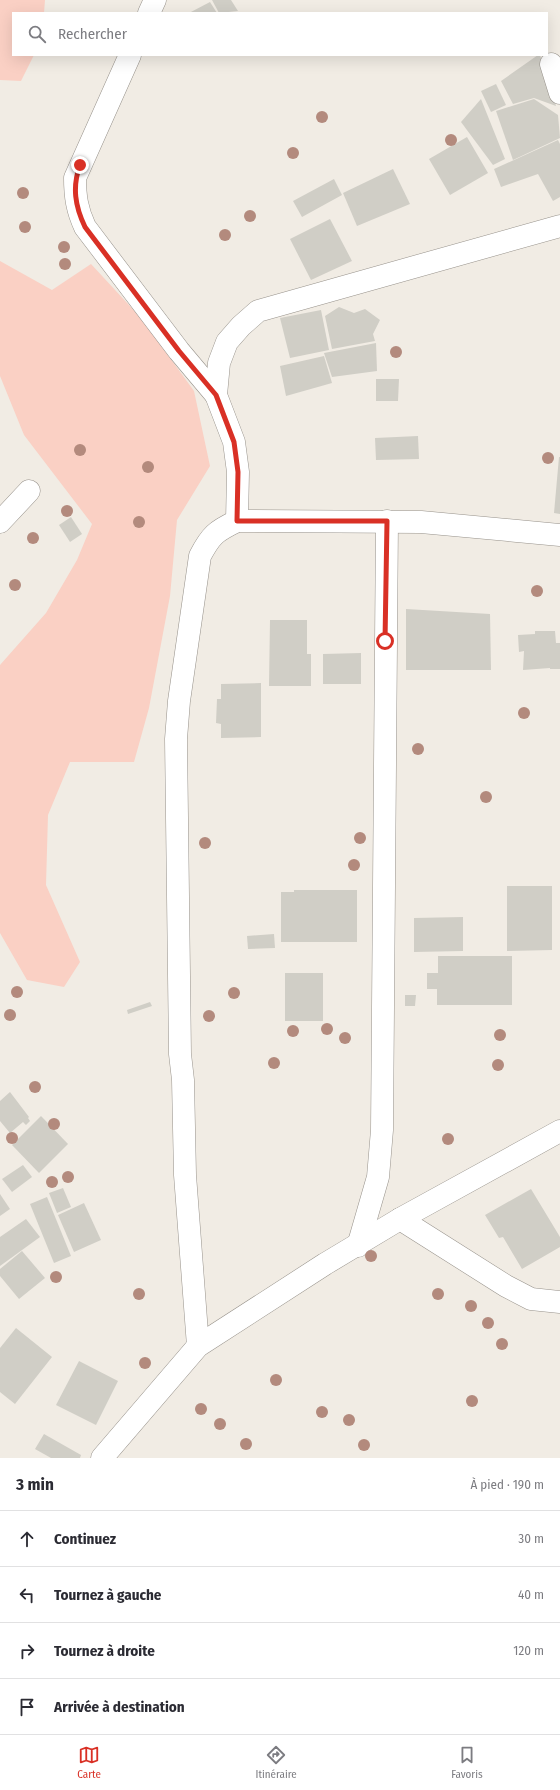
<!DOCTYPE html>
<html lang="fr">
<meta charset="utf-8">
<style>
:root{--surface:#fff;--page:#f7f7f7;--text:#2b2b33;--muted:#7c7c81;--line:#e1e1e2;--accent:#d93025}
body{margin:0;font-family:"Fira Sans Condensed",sans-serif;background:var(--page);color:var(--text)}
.stop{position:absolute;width:12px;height:12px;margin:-9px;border:3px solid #d93025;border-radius:50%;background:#fff}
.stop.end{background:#d93025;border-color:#fff;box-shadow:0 1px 4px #0008}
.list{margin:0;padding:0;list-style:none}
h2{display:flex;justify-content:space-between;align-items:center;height:52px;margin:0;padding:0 16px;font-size:17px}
h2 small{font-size:13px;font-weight:400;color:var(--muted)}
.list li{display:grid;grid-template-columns:26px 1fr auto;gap:12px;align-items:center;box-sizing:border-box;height:56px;padding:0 16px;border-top:1px solid var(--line)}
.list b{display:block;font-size:15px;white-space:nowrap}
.list em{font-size:13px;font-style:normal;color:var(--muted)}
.icon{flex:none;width:22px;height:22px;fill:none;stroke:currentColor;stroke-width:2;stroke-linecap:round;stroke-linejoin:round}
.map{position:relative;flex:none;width:560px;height:1458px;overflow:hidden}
.search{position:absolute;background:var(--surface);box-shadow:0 4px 16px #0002;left:12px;right:12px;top:12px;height:44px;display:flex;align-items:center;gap:10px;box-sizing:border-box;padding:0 14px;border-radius:0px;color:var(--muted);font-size:15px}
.sheet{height:276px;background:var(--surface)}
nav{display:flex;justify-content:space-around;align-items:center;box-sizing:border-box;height:56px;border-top:1px solid var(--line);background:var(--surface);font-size:11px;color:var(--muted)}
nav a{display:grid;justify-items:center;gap:2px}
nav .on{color:var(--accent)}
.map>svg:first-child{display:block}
.green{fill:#fad0c4}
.building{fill:#d0cec6}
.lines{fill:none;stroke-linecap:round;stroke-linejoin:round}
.minor-casing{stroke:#97928b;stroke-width:23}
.minor{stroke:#fff;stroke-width:22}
.tree{fill:#b38a7d}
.route{stroke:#d93025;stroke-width:5}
</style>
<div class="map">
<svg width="560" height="1458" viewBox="0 0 560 1458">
<rect width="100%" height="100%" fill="#f1ece4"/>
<g class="green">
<path d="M0,0H45L44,13H13V55H34L21,81L0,80Z"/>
<path d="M0,261L52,290L91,264L141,318L194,391L210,466L177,520L170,596L149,708L134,762H70L48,815L46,885L80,962L64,987L27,980L0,933V665L46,613L77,560L92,524L24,435L0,376Z"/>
</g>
<g class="building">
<path d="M212,0H231L238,11L219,13Z"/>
<path d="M210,2L217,13H189Z"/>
<path d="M538,55H540L556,106L534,98L513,104L501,81Z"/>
<path d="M496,84L506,105L491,112L481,91Z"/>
<path d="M481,99L505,159L493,165L461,122Z"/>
<path d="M534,99L558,115L560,138L513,160L496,111Z"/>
<path d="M467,137L488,173L450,195L429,159Z"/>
<path d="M558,140L560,144V197L553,201L538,174L501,187L494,169Z"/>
<path d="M393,169L410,204L357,226L343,193Z"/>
<path d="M334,179L342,195L302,217L293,201Z"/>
<path d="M330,219L352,261L311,280L290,239Z"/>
<path d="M339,307L354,313L365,309L380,320L373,334L375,341L332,349L325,316Z"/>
<path d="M321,310L329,350L290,358L280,318Z"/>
<path d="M376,343L377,371L332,377L324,353Z"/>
<path d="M324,356L332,383L286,396L280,366Z"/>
<path d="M376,379H399L398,401H376Z"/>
<path d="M418,436L419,459L376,460L375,438Z"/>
<path d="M559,457H560V514L554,513Z"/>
<path d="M71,517L82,534L70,542L59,525Z"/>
<path d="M406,609L490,614L491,670H406Z"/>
<path d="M270,620H307V654H311V686H269Z"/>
<path d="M535,631H555L556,643H560V669H550V668L523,670L524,651L519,652L518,635L535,634Z"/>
<path d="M361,653V684H323V654Z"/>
<path d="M261,683V737L221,738V724L216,723L217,699H221V684Z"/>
<path d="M507,886H552V950L507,951Z"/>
<path d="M294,890H357V942H281V892H294Z"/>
<path d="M463,917V951L414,952V918Z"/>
<path d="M274,934L275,948L248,949L247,936Z"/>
<path d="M438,956H512V1005H437V989H427V973H438Z"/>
<rect x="285" y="973" width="38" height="48"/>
<path d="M405,995H416L415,1006H405Z"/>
<path d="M150,1002L152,1006L128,1014L127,1010Z"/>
<path d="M10,1092L29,1117L28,1118L30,1121L26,1125L23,1122L10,1133L0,1121V1101Z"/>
<path d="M41,1116L68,1144L39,1173L12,1145Z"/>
<path d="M23,1165L32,1177L12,1192L2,1179Z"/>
<path d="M63,1188L71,1207L57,1213L49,1193Z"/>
<path d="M531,1189L560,1237V1247L522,1269L503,1237L499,1238L485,1215Z"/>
<path d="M0,1194L10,1209L0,1216Z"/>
<path d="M47,1197L71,1256L54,1263L30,1204Z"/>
<path d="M84,1203L101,1240L74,1252L58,1215Z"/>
<path d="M26,1219L40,1237L0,1266V1237Z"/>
<path d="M22,1251L45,1278L19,1299L0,1276V1269Z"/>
<path d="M16,1328L52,1357L15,1404L0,1392V1348Z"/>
<path d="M79,1361L118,1381L96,1425L56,1405Z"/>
<path d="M44,1434L81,1455L80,1458H51L35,1449Z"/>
</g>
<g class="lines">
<g class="minor-casing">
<g id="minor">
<path d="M149,13L155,0"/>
<path d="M130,55L75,178C75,196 77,210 85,227L179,351L216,395"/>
<path d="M551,64L560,93"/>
<path d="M237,521L238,472L234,442L216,395L219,363L227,342L241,326L258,311L560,226"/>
<path d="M0,522L29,491"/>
<path d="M400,1219L506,1286L531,1299L560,1302"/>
<path d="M358,1246L378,1177L382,1130L387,521"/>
<path d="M198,1346L185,1175L183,1080L180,1054L176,739L179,701L200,556C211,535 216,531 237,521L421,522L560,535"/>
<path d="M102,1458L198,1346L325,1264L400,1219L560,1131"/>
</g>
</g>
<use href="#minor" class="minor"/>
</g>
<g class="tree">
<circle cx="322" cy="117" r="6"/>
<circle cx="451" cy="140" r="6"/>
<circle cx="293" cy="153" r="6"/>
<circle cx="23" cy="193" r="6"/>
<circle cx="250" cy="216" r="6"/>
<circle cx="25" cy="227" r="6"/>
<circle cx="225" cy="235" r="6"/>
<circle cx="64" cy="247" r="6"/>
<circle cx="65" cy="264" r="6"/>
<circle cx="396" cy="352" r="6"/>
<circle cx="80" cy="450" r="6"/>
<circle cx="548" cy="458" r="6"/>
<circle cx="148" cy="467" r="6"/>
<circle cx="67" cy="511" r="6"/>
<circle cx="139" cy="522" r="6"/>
<circle cx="33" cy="538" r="6"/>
<circle cx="15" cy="585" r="6"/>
<circle cx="537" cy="591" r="6"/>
<circle cx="524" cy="713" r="6"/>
<circle cx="418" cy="749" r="6"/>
<circle cx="486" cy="797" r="6"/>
<circle cx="360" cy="838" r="6"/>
<circle cx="205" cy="843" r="6"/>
<circle cx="354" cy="865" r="6"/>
<circle cx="17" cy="992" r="6"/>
<circle cx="234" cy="993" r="6"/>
<circle cx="10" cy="1015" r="6"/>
<circle cx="209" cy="1016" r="6"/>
<circle cx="327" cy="1029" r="6"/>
<circle cx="293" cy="1031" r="6"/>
<circle cx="500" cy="1035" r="6"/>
<circle cx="345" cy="1038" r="6"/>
<circle cx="274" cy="1063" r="6"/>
<circle cx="498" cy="1065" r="6"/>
<circle cx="35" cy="1087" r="6"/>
<circle cx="54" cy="1124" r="6"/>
<circle cx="12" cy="1138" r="6"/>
<circle cx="448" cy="1139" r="6"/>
<circle cx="68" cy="1177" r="6"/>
<circle cx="52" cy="1182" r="6"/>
<circle cx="371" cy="1256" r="6"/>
<circle cx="56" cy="1277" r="6"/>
<circle cx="139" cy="1294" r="6"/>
<circle cx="438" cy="1294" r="6"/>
<circle cx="471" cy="1306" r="6"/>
<circle cx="488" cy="1323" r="6"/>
<circle cx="502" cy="1344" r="6"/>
<circle cx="145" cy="1363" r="6"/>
<circle cx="276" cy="1380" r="6"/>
<circle cx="472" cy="1401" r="6"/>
<circle cx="201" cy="1409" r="6"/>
<circle cx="322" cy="1412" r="6"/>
<circle cx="349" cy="1420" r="6"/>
<circle cx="220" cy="1424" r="6"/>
<circle cx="246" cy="1444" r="6"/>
<circle cx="364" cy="1445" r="6"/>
</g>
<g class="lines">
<path class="route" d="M80,165C72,187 75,206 85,227L179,351L216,395L234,442L238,472L237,521H387L385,641"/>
</g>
</svg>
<div class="stop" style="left:385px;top:641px"></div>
<div class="stop end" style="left:80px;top:165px"></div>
<div class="search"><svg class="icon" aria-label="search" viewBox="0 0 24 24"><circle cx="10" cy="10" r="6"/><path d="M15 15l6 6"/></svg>Rechercher</div>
</div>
<section class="sheet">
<h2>3 min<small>À pied · 190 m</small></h2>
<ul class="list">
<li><svg class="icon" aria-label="ahead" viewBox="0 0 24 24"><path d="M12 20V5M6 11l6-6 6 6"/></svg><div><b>Continuez</b></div><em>30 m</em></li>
<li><svg class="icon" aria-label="left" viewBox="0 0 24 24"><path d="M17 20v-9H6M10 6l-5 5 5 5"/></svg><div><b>Tournez à gauche</b></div><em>40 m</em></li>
<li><svg class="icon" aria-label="right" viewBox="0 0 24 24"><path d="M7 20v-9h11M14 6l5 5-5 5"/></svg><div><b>Tournez à droite</b></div><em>120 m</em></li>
<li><svg class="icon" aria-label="arrive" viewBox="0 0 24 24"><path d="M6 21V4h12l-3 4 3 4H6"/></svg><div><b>Arrivée à destination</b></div></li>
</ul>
</section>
<nav>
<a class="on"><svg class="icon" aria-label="map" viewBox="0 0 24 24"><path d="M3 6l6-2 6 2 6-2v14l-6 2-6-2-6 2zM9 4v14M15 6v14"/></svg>Carte</a>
<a><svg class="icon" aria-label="directions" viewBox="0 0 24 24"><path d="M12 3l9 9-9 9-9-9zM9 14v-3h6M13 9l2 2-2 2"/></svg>Itinéraire</a>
<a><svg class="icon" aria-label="saved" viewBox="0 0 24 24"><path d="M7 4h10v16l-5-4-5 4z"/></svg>Favoris</a>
</nav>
